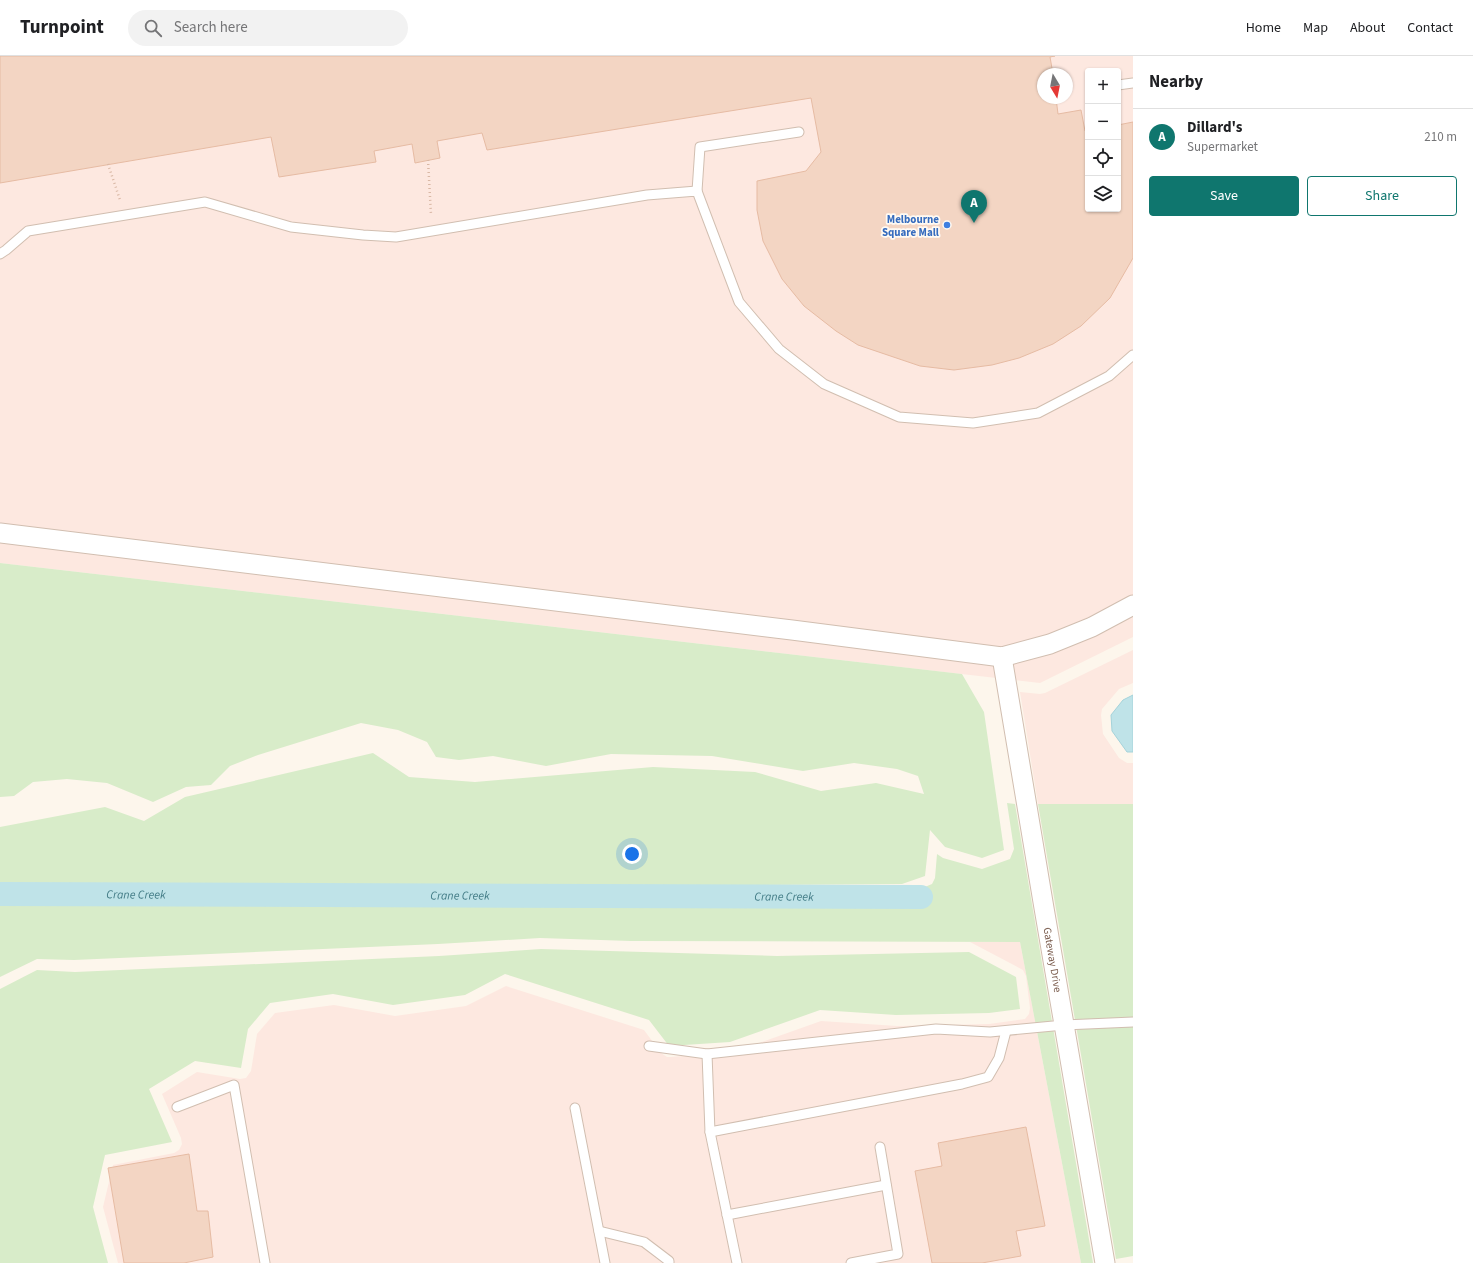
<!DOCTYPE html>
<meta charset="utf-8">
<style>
:root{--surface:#fff;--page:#f2f2f2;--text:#202124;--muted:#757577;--line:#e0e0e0;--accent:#0f766e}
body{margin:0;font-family:"Source Sans 3",sans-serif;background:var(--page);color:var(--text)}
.controls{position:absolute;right:12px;top:12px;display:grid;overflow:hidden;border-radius:4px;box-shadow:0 1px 3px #0004}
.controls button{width:36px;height:36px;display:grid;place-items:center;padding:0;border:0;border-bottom:1px solid var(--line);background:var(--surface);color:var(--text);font:20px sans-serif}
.compass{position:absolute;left:1037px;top:12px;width:36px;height:36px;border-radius:50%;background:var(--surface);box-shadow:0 1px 3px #0004;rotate:170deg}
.you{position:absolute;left:632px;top:798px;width:14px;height:14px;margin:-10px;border:3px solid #fff;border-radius:50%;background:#1a73e8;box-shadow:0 0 0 6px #1a73e833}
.badge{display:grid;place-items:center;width:26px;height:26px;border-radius:50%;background:var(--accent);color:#fff;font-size:13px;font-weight:700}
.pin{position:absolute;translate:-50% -33px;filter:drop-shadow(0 1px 2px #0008)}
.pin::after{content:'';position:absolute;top:21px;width:14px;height:12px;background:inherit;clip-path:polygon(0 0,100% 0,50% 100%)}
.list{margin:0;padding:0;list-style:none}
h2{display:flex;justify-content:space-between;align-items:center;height:52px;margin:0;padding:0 16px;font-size:17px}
h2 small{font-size:13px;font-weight:400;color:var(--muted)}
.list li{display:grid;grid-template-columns:26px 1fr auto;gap:12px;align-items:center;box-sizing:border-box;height:56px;padding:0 16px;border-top:1px solid var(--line)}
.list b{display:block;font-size:15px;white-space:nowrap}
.list p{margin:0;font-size:13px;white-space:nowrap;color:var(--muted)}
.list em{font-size:13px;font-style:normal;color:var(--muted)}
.actions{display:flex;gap:8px;padding:12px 16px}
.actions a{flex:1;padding:9px 0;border:1px solid var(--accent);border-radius:4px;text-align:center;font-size:14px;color:var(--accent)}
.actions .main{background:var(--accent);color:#fff}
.icon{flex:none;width:22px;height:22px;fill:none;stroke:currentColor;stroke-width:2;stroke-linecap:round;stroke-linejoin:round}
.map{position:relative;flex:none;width:1133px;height:1207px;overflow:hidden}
header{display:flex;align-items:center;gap:24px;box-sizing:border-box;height:56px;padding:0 20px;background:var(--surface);border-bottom:1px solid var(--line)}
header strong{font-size:19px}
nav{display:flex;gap:22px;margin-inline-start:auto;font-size:14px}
.search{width:280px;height:36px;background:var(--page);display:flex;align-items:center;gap:10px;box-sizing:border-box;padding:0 14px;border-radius:22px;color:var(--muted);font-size:15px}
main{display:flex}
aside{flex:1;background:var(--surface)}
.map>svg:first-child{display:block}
.commercial{fill:#fde8e0;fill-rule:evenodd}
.green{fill:#d8ecc9}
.water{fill:#bfe3e8;stroke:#a5d3da}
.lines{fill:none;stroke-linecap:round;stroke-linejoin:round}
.canal{stroke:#bfe3e8;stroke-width:24}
.building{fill:#f3d5c3;stroke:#e6bba3}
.service-casing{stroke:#d1beb0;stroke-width:11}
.minor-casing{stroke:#d1beb0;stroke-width:21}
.path{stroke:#d9b8a5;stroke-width:2.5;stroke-dasharray:1 3;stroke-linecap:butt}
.service{stroke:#fff;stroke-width:9}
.minor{stroke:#fff;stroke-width:19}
.shop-dot{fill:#3f7fe0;stroke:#fffaf3;stroke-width:1.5}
.labels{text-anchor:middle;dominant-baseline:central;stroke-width:3.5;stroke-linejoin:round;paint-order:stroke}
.shop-label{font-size:11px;font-weight:bold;fill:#366cbe;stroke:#fffaf3;text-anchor:end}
.street-label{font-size:11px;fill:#7a5c4d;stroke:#fffaf3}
.water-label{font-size:12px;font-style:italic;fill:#437c86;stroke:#fffaf3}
</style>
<header>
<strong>Turnpoint</strong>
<div class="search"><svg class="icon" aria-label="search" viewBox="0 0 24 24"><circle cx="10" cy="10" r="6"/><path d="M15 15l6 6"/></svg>Search here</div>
<nav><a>Home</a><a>Map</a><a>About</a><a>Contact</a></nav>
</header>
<main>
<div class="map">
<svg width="1133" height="1207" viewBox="0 0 1133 1207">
<rect width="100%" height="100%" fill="#fdf6ec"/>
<g class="commercial">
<path d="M0,0H1133V581L1040,627L0,507ZM1088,15H1118V153H1088ZM1043,18H1067V42H1043Z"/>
<path d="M1133,594V627L1119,633L1102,653L1101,659L1103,678L1119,702L1127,707H1133V748H1038L1020,636L1040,638L1045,637Z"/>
<path d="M970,886H1020L1081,1207H118L103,1151L113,1109L174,1097L179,1094L182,1088L181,1082L162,1038L197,1016L240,1023L246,1022L251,1015L257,978L275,957L334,949L395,960L466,950L506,930L644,974L661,997L667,1001H670L734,996L821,965L897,970L989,968L1025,963L1029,958L1030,952L1026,920L1023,914Z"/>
</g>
<g class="green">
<path d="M0,507L962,618L984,656L1004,794L982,802L945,791L930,774L925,820L902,828L0,835V771L105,751L144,765L185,741L373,697L409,721L475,726L653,711L755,716L821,735L876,727L924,738L918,720L897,713L854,707L803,715L712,700L611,698L546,710L493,700L459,704L436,701L427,686L398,674L361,667L258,699L230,710L211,729L186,731L153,746L107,727L67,723L33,726L14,740L0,741Z"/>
<path d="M1007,747L1015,748L1093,1207H1081L1020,886L631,885L540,882L438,888L74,904L37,903L0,921V846L903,840L932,828L935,822L937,798L943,802L982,813L1010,803L1014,793Z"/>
<path d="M1038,748H1133V1200L1116,1203Z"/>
<path d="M541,893L777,900L969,896L1016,921L1020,953L989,957L896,959L820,954L730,986L669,990L649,964L505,918L465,939L393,949L333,938L270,947L248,973L241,1012L195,1005L149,1033L172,1086L105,1099L93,1151L108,1207H0V933L37,914L75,916L439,900Z"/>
</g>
<path class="water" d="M1133,639V696H1127L1112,675L1111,659L1123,644Z"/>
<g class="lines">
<path class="canal" id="s1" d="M0,838L921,841"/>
</g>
<g class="building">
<path d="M0,0H1055L1050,1L1053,18H1043V42H1056L1058,58L1081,54L1085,75L1088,74V153H1118V69L1133,66V202L1110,242L1081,270L1053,288L1019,302L992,309L954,314L920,310L858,289L836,275L804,250L782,223L763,185L757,154V125L806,115L821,96L811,42L487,94L482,77L437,85L440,102L415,107L412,88L374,95L376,106L279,121L271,81L0,127Z"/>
<path d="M1026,1071L1045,1170L1016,1175L1021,1200L982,1207H932L915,1115L942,1110L938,1087Z"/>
<path d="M189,1098L197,1155H208L213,1201L184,1207H124L108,1112Z"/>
</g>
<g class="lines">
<g class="service-casing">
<g id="service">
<path d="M1118,29L1133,27"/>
<path d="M697,135L700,91L799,76"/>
<path d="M0,198L6,194L28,175L205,146L291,171L363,179L396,181L647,139L697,135L739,246L779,293L824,328L899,361L973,367L1038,357L1109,320L1133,299"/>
<path d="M649,990L707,998L936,973L990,976L1064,969L1133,966"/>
<path d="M707,998L710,1076L737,1207"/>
<path d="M177,1051L234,1029L265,1207"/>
<path d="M575,1052L605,1207"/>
<path d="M710,1076L962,1028L988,1021L999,1002L1006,975"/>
<path d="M727,1159L886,1129"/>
<path d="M599,1175L644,1186L669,1205V1207"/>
<path d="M851,1207L898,1198L880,1091"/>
</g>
</g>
<g class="minor-casing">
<g id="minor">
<path d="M0,477L792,574L1002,601L1050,588L1092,571L1133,549"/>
<path id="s2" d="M1002,601L1044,852L1105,1207"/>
</g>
</g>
<g class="path">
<path d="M428,104L431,159"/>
<path d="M108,108L120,144"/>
</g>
<use href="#service" class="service"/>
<use href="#minor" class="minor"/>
</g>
<circle class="shop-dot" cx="947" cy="169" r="4"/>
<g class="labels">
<g class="shop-label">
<text x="939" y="163">Melbourne<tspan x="939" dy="13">Square Mall</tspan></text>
</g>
<g class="street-label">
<text stroke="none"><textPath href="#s2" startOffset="307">Gateway Drive</textPath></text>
</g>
<g class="water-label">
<text stroke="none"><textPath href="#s1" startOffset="136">Crane Creek</textPath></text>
<text stroke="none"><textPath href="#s1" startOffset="460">Crane Creek</textPath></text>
<text stroke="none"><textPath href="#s1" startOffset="784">Crane Creek</textPath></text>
</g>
</g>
</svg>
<div class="controls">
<button>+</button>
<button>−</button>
<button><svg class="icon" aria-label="locate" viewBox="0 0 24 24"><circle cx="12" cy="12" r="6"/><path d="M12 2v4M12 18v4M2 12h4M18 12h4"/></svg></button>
<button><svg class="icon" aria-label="layers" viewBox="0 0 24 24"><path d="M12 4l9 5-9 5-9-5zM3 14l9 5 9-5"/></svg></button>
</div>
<svg class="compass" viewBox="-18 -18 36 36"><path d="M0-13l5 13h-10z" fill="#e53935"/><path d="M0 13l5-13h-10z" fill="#757577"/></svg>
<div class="you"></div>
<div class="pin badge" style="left:974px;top:167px">A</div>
</div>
<aside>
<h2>Nearby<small></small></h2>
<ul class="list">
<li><span class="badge">A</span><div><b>Dillard's</b><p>Supermarket</p></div><em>210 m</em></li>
</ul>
<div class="actions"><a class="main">Save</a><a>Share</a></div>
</aside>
</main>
